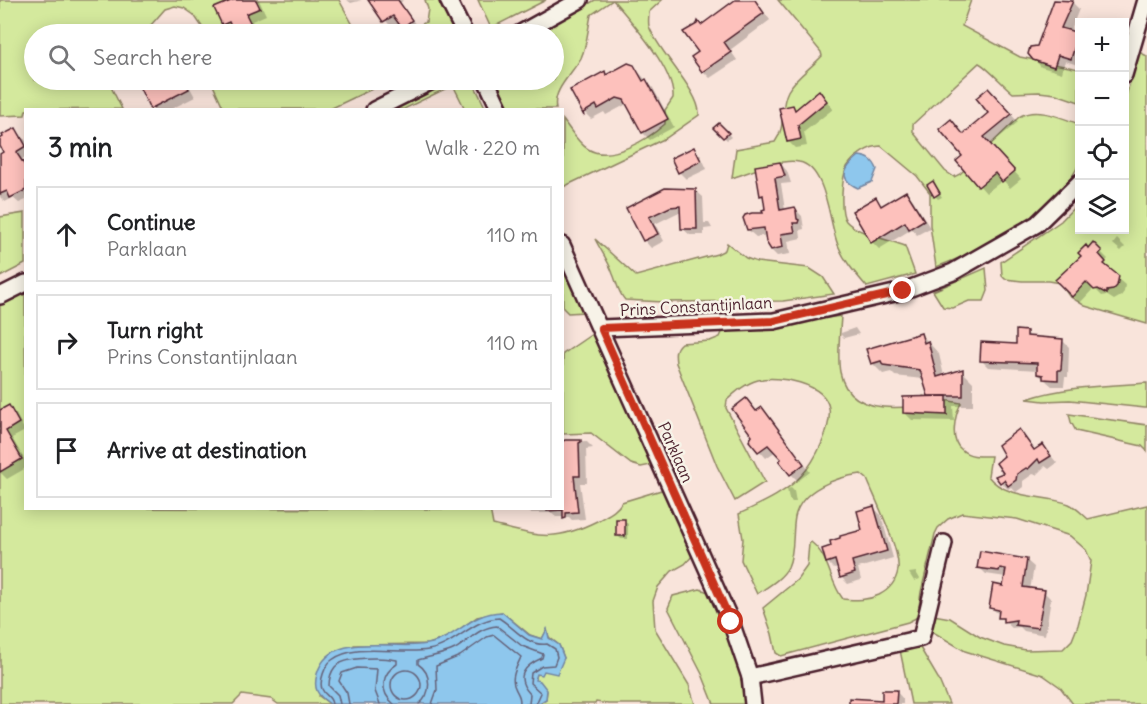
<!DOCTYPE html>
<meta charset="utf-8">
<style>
:root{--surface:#fff;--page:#f2f2f2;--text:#202124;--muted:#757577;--line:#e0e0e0}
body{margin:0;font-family:Delius,sans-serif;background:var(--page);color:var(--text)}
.controls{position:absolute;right:18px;top:18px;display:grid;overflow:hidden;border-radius:0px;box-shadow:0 3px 15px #0003}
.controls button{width:54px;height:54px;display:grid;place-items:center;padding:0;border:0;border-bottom:2px solid var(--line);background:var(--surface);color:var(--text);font:30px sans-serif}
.stop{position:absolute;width:18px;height:18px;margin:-14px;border:4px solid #c8321e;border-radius:50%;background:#fff}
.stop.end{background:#c8321e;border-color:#fff;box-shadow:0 2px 6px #0008}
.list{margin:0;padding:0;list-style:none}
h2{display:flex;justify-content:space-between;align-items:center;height:78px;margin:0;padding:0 24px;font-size:26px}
h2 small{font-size:20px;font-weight:400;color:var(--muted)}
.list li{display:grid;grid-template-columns:39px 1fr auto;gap:18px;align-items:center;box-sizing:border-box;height:96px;margin:0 12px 12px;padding:0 12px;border:2px solid var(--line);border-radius:0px}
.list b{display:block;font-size:22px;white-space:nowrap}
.list p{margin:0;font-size:20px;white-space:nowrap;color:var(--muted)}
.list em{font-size:20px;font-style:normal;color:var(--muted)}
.icon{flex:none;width:33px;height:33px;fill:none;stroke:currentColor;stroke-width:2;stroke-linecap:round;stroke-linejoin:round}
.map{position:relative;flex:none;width:1147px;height:704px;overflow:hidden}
.search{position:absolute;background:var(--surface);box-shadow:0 3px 15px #0003;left:24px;top:24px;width:540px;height:66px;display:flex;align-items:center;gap:15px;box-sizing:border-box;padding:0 21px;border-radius:33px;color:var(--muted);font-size:22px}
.panel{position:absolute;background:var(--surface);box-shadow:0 3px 15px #0003;left:24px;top:108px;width:540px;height:402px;border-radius:0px}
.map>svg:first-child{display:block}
.green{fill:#d4e99d;stroke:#8f8464;stroke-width:1.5}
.water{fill:#8ec7ed;stroke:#73849f;stroke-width:1.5}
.shadow{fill:#0003}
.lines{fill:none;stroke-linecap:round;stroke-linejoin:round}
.shore{stroke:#656279;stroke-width:1.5}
.building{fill:#fdc1bc;stroke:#4a1f2b;stroke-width:1.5}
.minor-casing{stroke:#4a1f2b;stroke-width:20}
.minor{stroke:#f7f3e8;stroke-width:15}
.route{stroke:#c8321e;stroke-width:8}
.labels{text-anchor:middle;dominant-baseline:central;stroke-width:5;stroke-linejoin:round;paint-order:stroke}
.street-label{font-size:16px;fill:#4a1f2b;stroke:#f7f3e8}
</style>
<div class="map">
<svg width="1147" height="704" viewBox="0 0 1147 704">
<rect width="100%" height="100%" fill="#f9e4db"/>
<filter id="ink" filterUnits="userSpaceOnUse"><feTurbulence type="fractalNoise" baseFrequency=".0167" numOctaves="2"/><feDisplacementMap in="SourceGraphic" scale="12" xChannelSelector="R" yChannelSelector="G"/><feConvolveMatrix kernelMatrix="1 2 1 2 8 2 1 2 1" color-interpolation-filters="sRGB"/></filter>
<g filter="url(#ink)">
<g class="green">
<path d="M0,0H339L358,34H207L194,15L184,8L175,6L165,9L151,25L137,34H34V80H114L112,89L122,109L26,110L25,115L0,116Z"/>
<path d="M425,0H439L456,34H404L426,22L428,9Z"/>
<path d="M478,0H546L493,27L490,26Z"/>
<path d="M595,0H662L649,12C649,16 648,22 649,26C657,51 701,92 699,115L666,138L563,187V120C570,129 578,143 588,149C610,163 648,139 665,124V110L673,98C675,70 631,21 613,0L591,15C588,29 587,45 581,58C572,74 552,90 556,109H510L496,80H554V34H537Z"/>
<path d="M778,0H971L962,26L1020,57L1079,69V102L1056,94L1039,92L1013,93C1005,87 986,66 979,63L913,124V132L945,171L954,177L960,174L1019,117C1036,106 1062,118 1079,124C1079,136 1082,150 1079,162C1078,169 1072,176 1068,182C1039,223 982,250 936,267L930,225V193L917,176L881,146C869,146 854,156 847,167C842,176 839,211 846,221C856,233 889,240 905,246L915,274L867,287C856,274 844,261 838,245C829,224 827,167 799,162C781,158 750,172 732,178L736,149L775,142C787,126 779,108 788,91C795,78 812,67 822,56L821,52Z"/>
<path d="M1139,52L1147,56V324L1085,306L1069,296L1060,283L1048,281H1022L1005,279L1002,276L1001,262L1061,221L1079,202L1080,230H1124L1125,99Z"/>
<path d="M213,80H391L330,109H224L213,85Z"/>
<path d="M452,80H472L486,109H465L453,85L404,109L391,110Z"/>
<path d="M25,213V264L0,277V217Z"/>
<path d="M595,239L636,276L717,254L725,250L727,243L746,258L757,262L809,268L823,277L834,294L783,301L663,302L625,300C618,292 617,283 613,274C609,262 601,251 595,239Z"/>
<path d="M562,266L585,312L568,313L563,308Z"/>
<path d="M986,268L988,291L984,301H969L953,308L943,307L933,291Z"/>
<path d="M25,292L26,508L490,509L493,525C538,536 553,543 597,521C607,515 616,512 622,502L668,488L695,553L685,564L672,571L658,587L653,601L655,629L689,685L695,704H608L596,702L595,704H538L546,699L547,691L535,680L537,674L564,658L559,645L549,637L547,630L542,639L530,635L502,612L477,617L450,636L429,644L354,645L319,696L330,704H278L271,699L242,695L233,704H0V305Z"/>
<path d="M841,316C840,333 837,357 840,372C847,409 886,410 916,406L923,396L961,403C955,415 949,441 962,450C969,457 982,456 991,456L988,476C1005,499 1044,495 1069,504C1076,507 1082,514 1088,519L1147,505V704H1073L1060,687L1043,675L965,651L928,629L934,615L950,618L980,637L1004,646L1026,650L1063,649L1072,640L1078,625L1086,595L1091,561L1086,550L1070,536L1017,519L962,513L948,519L938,528L935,534L921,592L918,614L916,618L908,622L781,656L776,653L772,634L763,608L797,580L807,566L809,544L811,542C830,557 829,581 843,599C857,600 866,601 879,595C889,590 896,582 898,570C901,551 875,499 867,479L861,474C837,477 801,489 795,517C792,533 795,552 788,567C782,579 767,587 757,594L741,560L743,539L739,514C760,504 786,493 802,475C815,461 832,428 829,408C825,383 778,375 758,380C746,383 736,392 727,400L726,408L765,482L735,501L717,466L676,363C675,355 674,349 681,343L710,341L720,337L724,328L764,327Z"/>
<path d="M595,332L656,464L641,467L631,464L591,433L563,434V354Z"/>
<path d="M1147,383V408H1145L1070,400L1044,401L1027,399C1065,386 1107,386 1147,383Z"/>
<path d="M1069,414L1147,425V451L1142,446L1076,431L1071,422Z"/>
<path d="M700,589L711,593L738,662L746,704H714L702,674L668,608L673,596Z"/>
<path d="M919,646L938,678L949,704H911L900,650Z"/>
</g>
<g class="water">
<path d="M859,156C869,157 873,160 877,169L872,182L858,188C836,178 846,167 859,156Z"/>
<path d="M502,612L529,635L542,639L547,629L549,638L559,645L564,658L557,674L544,671L542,675L537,674L535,680L540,681L547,690L546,699L538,704H330C317,695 313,689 317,674C330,627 398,653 432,643C460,635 470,613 502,612Z"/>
</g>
<g class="shadow">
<path d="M236,0H259L266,15L252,21L256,28L264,34H236L234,30L230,31L223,24Z"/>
<path d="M347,0H362L351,3Z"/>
<path d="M369,0H403L400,3L418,28L410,34L400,23L392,28Z"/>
<path d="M737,0H755L770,20L730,50L737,60L710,78L703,71L700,53L701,27Z"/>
<path d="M1055,0L1072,2L1079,9L1070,32L1080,36V60L1078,65L1065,61L1062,73L1041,67L1034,59Z"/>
<path d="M634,67L653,88L674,127L650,140L643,133L629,106L625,105L606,115L604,112L591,119L584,112L605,73L607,76Z"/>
<path d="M141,80H186L195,97L169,110H153L138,81Z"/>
<path d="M995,97L1018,122L990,145L1021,179L1010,188L1003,180L986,193L958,161L964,156V135L990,113Z"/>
<path d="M826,100L833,109L804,132L807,146L795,148L788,141L793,107L797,110Z"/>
<path d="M719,125L731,137L727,140L715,129Z"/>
<path d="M16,129L26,141V158L22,159L26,165V200L19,203L13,198L5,202L0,197V155L5,153L0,140Z"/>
<path d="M694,149L701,156L707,169L686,179L679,172Z"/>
<path d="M780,163L787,171L791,183L781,184L785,210L795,209L802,216L804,229L800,230L801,238L788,241L790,254L777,256L770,249L767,235L756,237L748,230L767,210L765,200L761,195Z"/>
<path d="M933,183L942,197L938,199L935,196Z"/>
<path d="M695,190L703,197L704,223H709L712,228L704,229V235H690L682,228V213H677L655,224L664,241L651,248L644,240L628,209Z"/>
<path d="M906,193L913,200L930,228L917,235L912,229L879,249L872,242L875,199L883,206Z"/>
<path d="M1117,239L1125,247L1121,251L1113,244Z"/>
<path d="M1093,244L1108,259L1104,263L1112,270L1110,272L1125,285L1124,292L1121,296L1114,300L1106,295L1102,296L1094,288L1080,303L1057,280Z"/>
<path d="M855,328L859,334L844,338L841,335V333Z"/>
<path d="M1027,333L1032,338L1062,340L1069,347L1068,377H1065L1064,386H1052L1038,374V370L988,367L981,360L1017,345Z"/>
<path d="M921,334L939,354L944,376L962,371L973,382V406H953L954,421L912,420L905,413L932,398L929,395L923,379L895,376L891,372L883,374L872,363Z"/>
<path d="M746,400L757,412L762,409L769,416L810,472L798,481L791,474L776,451L766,458L751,441L754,436Z"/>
<path d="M8,407L16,414L25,431L12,438L26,462V468L7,479L0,472V412Z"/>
<path d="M1019,431L1035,451L1043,446L1057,463L1049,469L1045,466L1036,475L1033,474L1023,481V487L1016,492L1011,487L1008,489L1001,482L1005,474L1006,457Z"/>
<path d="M586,441L593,448L586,449L587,483H580L585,519L572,520L569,517H556L551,513H530L526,508H562V442Z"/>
<path d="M791,488L794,491L796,502H792L789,499L787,489Z"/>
<path d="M874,508L881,515L893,558L858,568L861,580L848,584L841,577L838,568L834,569L827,562L864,531Z"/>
<path d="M625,521L628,524V539H621L618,536Z"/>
<path d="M1026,560L1034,567L1030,590L1044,592L1051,599L1045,635L1024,631L1020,627L1012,628L1000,617V615L991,608L1005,587L1006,577L986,574L979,567Z"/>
<path d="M916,572L920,579L914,581L909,573Z"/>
<path d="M896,691L903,699V704H851L883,701Z"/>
</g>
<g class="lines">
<g class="shore">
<circle cx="406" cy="685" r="15"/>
<path d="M332,704C331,696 325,696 322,689C319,681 325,665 332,660C354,642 401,655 428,650C455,646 472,619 499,618C514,627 527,647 547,644L555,649L557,657L554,665L542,666L531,673L530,683L541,693L536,704"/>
<path d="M340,704L338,695L329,686C329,680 331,672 335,667C345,656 383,657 397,660V664C381,674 379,692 394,704"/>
<path d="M349,704L347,693L339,681L342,673L357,668L377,669L375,691L380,704"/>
<path d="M419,704C432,694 432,673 418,664V660C431,656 443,655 455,649C469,641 479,627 497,626L522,646L543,654L542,658C524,666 514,677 530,694L529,704"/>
<path d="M432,704L437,690L436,666L460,656L487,637L494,635L521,657C517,667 509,678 516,690C519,696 520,697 520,704"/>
</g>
</g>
<g class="building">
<path d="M233,0H256L260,8L246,14L253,28L257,26L261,34H235L229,22L222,25L214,8Z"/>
<path d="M368,0H398L412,20L402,28L393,16L383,22Z"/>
<path d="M735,0H755L764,13L724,42L731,52L702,72L691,57L698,52L683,32L697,24L698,21L701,25Z"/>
<path d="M1054,0L1073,1L1061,28L1079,33L1071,59L1058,55L1054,67L1033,60L1028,54L1030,47L1037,46Z"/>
<path d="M628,63L634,65L643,81L646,79L668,119L642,133L624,100L617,98L598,109L596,105L583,113L584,116L570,90L605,71L606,75Z"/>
<path d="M136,80H184L189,89L150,109Z"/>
<path d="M988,88L1012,114L984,137L1015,171L1002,182L995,173L978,187L956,161L962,156L939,129L951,119L963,134L988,113L976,98Z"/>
<path d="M819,90L827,101L798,125L801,139L787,142L779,108L793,105L795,110Z"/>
<path d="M719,123L729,133L723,138L713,128Z"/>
<path d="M16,128L26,146L16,152L26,167V190L10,198L7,191L0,194V154L3,152L0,146V139L3,137L2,135Z"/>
<path d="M694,147L701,161L678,173L671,158Z"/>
<path d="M780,162L785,176L775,178L780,210L795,207L797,211H796L797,219L799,220L798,223H793L795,232L781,234L783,247L771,250L766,242L764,228L747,230L743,218L745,215L752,213H763L762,210L765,209L763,195L760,196L755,166Z"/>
<path d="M933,181L940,193L934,197L927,185Z"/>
<path d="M665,188L696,189L697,229H681L680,206L670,207L649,217L658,234L643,241L626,208Z"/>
<path d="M906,191L924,220L909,229L905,222L871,243L852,211L876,197L881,206Z"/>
<path d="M1093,242L1102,251L1099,254L1106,262L1104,264L1119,276L1117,286L1113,290L1107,291V294L1098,289L1094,290L1086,282L1072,297L1055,280L1081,256L1078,253L1086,245L1088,248Z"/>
<path d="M1016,330L1027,331V336L1063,339L1061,370H1058V380L1043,379V375L1037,374V363L980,361L981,342L1016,344Z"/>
<path d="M921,333L924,343L928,341L937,377L963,369V396H928L920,370L883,365L881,361L871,364L866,349Z"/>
<path d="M947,396V415L903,413V397Z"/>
<path d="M746,398L756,411L762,407L804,464L790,475L779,461L781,459L768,445L758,452L749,441L752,436L732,409Z"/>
<path d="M9,405L19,423L6,431L22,459L0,472V410Z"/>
<path d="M1019,429L1034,450L1043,444L1051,456L1040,463L1038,459L1028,469L1026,468L1017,474L1016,480L1008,486L1004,480L1000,483L995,476L1003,473L996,463L1004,456L998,445Z"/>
<path d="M565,440H581V442L579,443L580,476H574L578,512L566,513V518L563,519V510L547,511V508H562V442Z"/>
<path d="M874,506L887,551L852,561L855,573L840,578L835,560L826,563L822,549L831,546L830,541L840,538V536L862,530L857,511Z"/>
<rect x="616" y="519" width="9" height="17"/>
<path d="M980,551L1027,559L1023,587L1045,590L1038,628L1015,625L1016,620L1003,622V618H998L999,610L989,608L993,584L1003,586L1006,569L1000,568L999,571L977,568Z"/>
<path d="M882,690H897L896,704H849V698L882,700Z"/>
</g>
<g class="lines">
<g class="minor-casing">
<g id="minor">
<path d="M448,0L465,34"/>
<path d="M519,34L580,0"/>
<path d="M1124,75L1146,0"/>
<path d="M486,80L500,110"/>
<path d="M374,110L434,80"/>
<path d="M562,245L731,622L750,677L753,704"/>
<path d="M0,296L26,283"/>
<path d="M601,328L774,321L903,291L953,272L1037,224L1080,182"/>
<path d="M750,677L921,638L944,543"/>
</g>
</g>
<use href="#minor" class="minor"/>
</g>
</g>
<g class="lines" filter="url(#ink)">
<path class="route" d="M731,622L601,328L774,321L903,291"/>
</g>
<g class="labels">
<g class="street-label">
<text transform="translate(696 306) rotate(-3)">Prins Constantijnlaan</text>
<text transform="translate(676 452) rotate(66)">Parklaan</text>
</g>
</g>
</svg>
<div class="controls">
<button>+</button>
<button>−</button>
<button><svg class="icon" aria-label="locate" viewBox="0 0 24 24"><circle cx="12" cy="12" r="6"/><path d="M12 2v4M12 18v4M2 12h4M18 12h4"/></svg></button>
<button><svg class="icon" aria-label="layers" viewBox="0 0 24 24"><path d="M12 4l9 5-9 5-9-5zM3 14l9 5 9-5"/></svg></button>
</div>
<div class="stop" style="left:731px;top:622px"></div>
<div class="stop end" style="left:903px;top:291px"></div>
<div class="search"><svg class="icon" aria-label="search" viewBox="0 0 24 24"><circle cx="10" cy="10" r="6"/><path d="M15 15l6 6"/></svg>Search here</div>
<section class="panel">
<h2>3 min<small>Walk · 220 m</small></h2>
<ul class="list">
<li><svg class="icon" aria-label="ahead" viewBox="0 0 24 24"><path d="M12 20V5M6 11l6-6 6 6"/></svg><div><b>Continue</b><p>Parklaan</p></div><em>110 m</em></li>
<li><svg class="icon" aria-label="right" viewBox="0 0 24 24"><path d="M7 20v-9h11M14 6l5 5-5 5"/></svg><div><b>Turn right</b><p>Prins Constantijnlaan</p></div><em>110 m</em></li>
<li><svg class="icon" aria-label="arrive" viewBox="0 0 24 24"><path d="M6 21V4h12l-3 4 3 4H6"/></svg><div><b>Arrive at destination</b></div></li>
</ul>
</section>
</div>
